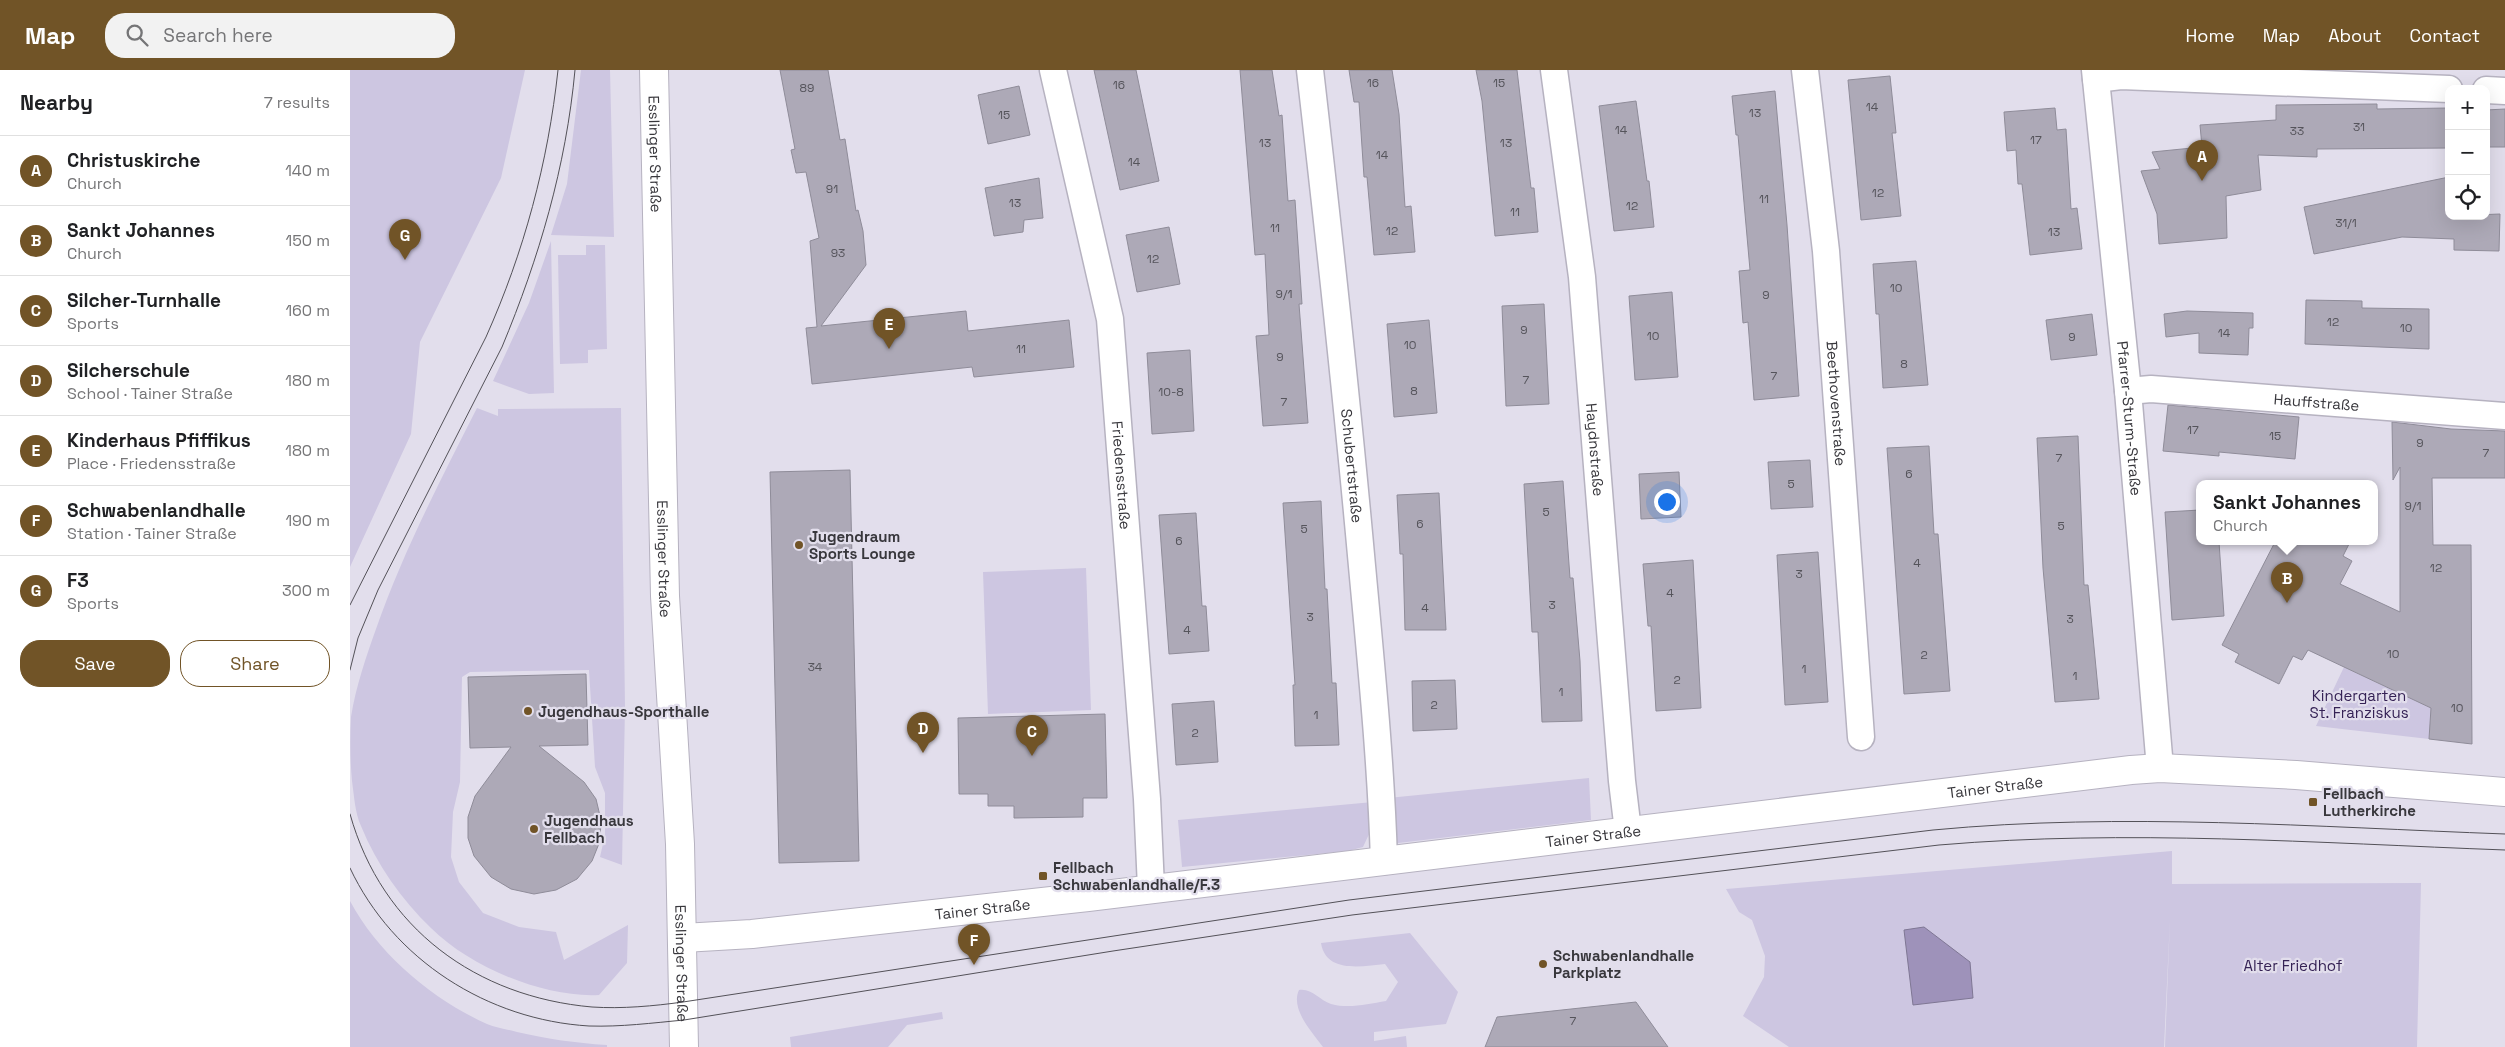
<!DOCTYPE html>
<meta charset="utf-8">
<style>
:root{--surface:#fff;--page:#f2f2f2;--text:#202124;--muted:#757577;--line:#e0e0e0;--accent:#715427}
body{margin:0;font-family:"Space Grotesk",sans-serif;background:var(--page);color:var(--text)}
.controls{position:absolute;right:15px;top:15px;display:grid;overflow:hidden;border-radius:10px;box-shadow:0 5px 20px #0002}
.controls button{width:45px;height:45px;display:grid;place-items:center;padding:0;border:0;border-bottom:1px solid var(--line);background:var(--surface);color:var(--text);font:25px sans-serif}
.you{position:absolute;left:1316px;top:431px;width:18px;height:18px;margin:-12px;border:4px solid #fff;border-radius:50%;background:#1a73e8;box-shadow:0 0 0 8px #1a73e833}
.badge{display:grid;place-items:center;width:32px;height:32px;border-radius:50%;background:var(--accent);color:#fff;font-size:16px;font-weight:700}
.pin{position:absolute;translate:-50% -41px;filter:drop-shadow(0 1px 2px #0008)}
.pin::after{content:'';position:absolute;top:26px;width:18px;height:15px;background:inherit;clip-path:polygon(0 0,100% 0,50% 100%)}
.popup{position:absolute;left:1846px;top:410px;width:182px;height:65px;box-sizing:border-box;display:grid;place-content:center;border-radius:10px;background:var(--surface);filter:drop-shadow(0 1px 4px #0005);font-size:16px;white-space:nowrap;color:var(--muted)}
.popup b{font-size:19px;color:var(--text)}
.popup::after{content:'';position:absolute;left:50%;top:100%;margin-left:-10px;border:10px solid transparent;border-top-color:var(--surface)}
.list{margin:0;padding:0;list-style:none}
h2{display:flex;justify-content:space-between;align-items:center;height:65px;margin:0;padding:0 20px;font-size:21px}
h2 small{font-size:16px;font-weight:400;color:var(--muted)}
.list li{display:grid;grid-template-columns:32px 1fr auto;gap:15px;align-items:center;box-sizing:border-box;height:70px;padding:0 20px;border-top:1px solid var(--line)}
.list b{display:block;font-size:19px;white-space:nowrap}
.list p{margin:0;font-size:16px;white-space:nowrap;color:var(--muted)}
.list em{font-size:16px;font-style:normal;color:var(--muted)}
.actions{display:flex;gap:10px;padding:15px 20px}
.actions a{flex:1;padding:11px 0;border:1px solid var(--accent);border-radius:20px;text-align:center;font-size:18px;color:var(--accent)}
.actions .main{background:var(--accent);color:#fff}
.icon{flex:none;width:28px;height:28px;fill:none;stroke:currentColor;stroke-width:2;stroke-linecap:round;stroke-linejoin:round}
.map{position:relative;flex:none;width:2155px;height:977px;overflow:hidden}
header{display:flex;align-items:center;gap:30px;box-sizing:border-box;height:70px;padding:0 25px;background:var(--accent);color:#fff}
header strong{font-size:24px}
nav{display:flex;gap:28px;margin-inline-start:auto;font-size:18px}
.search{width:350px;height:45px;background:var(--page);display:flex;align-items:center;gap:12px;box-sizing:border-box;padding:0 18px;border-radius:20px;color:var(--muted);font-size:19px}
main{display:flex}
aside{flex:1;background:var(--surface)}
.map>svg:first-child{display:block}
.green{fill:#cdc6e1}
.water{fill:#9e92ba;stroke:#7f7794}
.building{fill:#ada9b7;stroke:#8f8c99}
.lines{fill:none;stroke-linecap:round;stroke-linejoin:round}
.minor-casing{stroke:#b6b2c0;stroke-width:29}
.tertiary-casing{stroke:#b6b2c0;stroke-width:30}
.secondary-casing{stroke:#b6b2c0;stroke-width:30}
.minor{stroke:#fff;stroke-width:26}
.tertiary{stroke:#fff;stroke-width:28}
.secondary{stroke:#fff;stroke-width:28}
.tram{stroke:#535158;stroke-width:1}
.poi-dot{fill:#715427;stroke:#e2deec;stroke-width:2}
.labels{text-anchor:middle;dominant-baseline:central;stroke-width:4.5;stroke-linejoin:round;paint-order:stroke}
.number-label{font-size:12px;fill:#55545b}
.street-label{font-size:15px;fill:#38373c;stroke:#e2deec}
.poi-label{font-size:15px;font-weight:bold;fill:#38373c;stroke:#e2deec;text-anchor:start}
.park-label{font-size:15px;fill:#352255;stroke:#e2deec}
</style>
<header>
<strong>Map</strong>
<div class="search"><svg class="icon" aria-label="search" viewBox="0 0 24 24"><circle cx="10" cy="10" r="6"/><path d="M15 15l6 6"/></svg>Search here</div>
<nav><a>Home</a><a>Map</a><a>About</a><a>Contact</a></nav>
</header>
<main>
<aside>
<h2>Nearby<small>7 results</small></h2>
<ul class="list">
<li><span class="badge">A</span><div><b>Christuskirche</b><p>Church</p></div><em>140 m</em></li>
<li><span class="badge">B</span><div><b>Sankt Johannes</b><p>Church</p></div><em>150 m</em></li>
<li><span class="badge">C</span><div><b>Silcher-Turnhalle</b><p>Sports</p></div><em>160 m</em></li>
<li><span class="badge">D</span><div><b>Silcherschule</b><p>School · Tainer Straße</p></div><em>180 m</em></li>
<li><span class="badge">E</span><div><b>Kinderhaus Pfiffikus</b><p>Place · Friedensstraße</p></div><em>180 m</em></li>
<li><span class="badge">F</span><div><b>Schwabenlandhalle</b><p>Station · Tainer Straße</p></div><em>190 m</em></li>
<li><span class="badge">G</span><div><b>F3</b><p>Sports</p></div><em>300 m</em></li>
</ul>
<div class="actions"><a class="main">Save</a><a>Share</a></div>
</aside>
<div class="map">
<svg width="2155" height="977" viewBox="0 0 2155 977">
<rect width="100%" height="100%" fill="#e2deec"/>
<g class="green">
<path d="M0,0H175L151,108L70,272L61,364L0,497Z"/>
<path d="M231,0H260L264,167L201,165L217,114Z"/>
<path d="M201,171L204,323L179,324L143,311L179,233Z"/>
<path d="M236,175H255L257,279L238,280V293L210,294L208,185H236Z"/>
<path d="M127,338L148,346V339L271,338L275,637L272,795L250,787L255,765V723L245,697L239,600L120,602L112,607L110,712L103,742L101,787L109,812L133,843L169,857L206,862L214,890L278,855L277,893L249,925C194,928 120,897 81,858C51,829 27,795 11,756C5,743 4,725 2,711C0,690 0,668 1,647C6,616 16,587 26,559C53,482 90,411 127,338Z"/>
<path d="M736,498L741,640L638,644L633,502Z"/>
<path d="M1994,597L2057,627L2084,607L2079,669L1966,656Z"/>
<path d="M1239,708L1241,750L1040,774L1038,728Z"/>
<path d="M1023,732L1020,762L1013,777L998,781L832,797L828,750Z"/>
<path d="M1822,781V814L2071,813L2067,977H1815L1820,849L1814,977H1439L1393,946L1414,907L1415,886L1402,850L1389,842L1376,819Z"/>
<path d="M0,831C29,885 82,929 137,954C146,958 157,959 167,962C199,969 224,973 257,975V977H0Z"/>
<path d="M1060,863L1108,922L1096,954L1024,962V971L1056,966L1057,977H973C962,962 940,939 949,920C962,918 969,930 981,934C999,939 1018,934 1036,931L1048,912L1035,894C1013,896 976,904 971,873Z"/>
<path d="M592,942L593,949L557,955L538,977H441L440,967Z"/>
</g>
<path class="water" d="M1574,857L1620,892L1623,928L1563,935L1554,860Z"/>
<g class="building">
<path d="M430,0H478L490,70L495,69L506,141L508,140L513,161L516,195L471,256L616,241L618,261L719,250L724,297L624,307L622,297L462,314L456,258L467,257L460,171L469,168L456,102L446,103L441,80L445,79Z"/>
<path d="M744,0H786L809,111L770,120Z"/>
<path d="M890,0H922L929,46L932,45L938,131L945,130L952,234H949L958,353L913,356L906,266L919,265L915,184L905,185Z"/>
<path d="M999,0H1042L1049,44L1055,137L1061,136L1065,182L1024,185L1017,107H1014L1009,32H1004Z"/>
<path d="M1126,0H1167L1181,118H1184L1188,162L1145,166L1132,31Z"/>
<path d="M1540,6L1546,63H1542L1551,146L1511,150L1498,10Z"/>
<path d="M669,16L680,65L638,74L628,25Z"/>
<path d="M1425,21L1437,155L1449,326L1404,330L1398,252L1393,253L1389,201L1400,200L1388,65H1386L1382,26Z"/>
<path d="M1286,31L1297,111H1299L1304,157L1264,161L1249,36Z"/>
<path d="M2027,34V39L2099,38V78L1967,79V87L1908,85L1911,120L1876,126L1877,168L1809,174L1807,144L1791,101L1810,99L1802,82L1852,77L1850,55L1926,50V35Z"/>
<path d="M1705,38L1707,60L1716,59L1721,139L1727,138L1732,179L1680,185L1672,114H1668L1666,80L1657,81L1654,42Z"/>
<path d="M2155,39V77H2136V40Z"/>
<path d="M2099,107V146L2150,144L2149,181L2104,180V169L2052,167L1964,184L1954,137Z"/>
<path d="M689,108L693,148L674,150L673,162L644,166L635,118Z"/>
<path d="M819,157L830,214L787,222L776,165Z"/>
<path d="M1566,191L1578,315L1533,318L1529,244H1526L1523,194Z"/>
<path d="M1322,222L1328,307L1285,310L1279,226Z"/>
<path d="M1956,230L2012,231V238L2079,239V279L1955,274Z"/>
<path d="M1194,234L1199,334L1156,336L1152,236Z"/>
<path d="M1837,241L1903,243V258H1899L1898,285L1849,283V263L1816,267L1814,244Z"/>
<path d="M1742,244L1747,285L1701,290L1696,250Z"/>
<path d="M1079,250L1087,343L1044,347L1037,254Z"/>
<path d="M840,280L844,361L802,364L797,283Z"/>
<path d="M1818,335L1949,347L1945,389L1869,382V386L1813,381Z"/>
<path d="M2042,352L2101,359L2155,361V408H2082L2083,475H2121L2122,674L2079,669L2081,638L1958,580L1952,590L1943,586L1929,614L1885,592L1889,584L1872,575L1925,472H2000L1993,486L2002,491L1990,514L2050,542V397L2043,410Z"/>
<path d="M1728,366L1734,515H1738L1749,629L1705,632L1693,498L1687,368Z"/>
<path d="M1579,376L1584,464H1588L1600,621L1554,624L1537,378Z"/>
<path d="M1460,390L1463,437L1421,439L1418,392Z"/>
<path d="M500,400L509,791L429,793L420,402Z"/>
<path d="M1329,402L1331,447L1291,449L1289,404Z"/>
<path d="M1213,411L1220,508H1223L1230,591L1232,651L1192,652L1188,562H1182L1174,414Z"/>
<path d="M1089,423L1096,560H1055L1053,484H1050L1047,425Z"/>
<path d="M971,431L975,519H977L982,613H986L989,675L945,676L943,615H945L933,433Z"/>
<path d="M1850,440V472H1869L1874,546L1822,550L1815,442Z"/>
<path d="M846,443L852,536H856L859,581L819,584L809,445Z"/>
<path d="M1468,482L1478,632L1435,635L1427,485Z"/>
<path d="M1343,490L1351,638L1306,641L1301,556H1298L1293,494Z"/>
<path d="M236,604L238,675L189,676L234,712L246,729L251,750L250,771L242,791L227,809L206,820L184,824L161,819L141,807L124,786L118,768V747L125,726L161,677L120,678L118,607Z"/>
<path d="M1105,610L1107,659L1063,661L1062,611Z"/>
<path d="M864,631L868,692L826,695L822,634Z"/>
<path d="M755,644L757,728H733V747L664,748V736H638V724H609L608,648Z"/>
<path d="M1286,932L1318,977H1135L1147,947Z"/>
</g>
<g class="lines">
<g class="minor-casing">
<g id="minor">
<path id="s1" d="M703,0L760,249L797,729L801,818"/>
<path id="s2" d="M960,0C979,165 997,330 1012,496C1021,594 1031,692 1034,791"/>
<path id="s3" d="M1204,0L1232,207L1272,711L1278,761"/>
<path id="s4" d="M1455,0L1476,181L1511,667"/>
<path id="s5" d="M1745,0L1778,321L1810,698"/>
<path d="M1746,9L1771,6L2099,19"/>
<path d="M2136,20L2155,21"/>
<path id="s6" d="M1778,321L1801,319L2155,346"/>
</g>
</g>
<g class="tertiary-casing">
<g id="tertiary">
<path id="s7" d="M333,868L402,864L738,827L1781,700L1810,698L1946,705L2155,722"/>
</g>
</g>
<g class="secondary-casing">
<g id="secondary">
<path id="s8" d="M304,0L315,526L330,774L334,977"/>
</g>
</g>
<use href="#minor" class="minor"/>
<use href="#tertiary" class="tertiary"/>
<use href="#secondary" class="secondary"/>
<g class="tram">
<path d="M0,535L136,267C174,182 198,93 208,0"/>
<path d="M0,600L8,568L28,520L152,277C189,188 216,97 225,0"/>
<path d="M0,744C32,859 127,927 242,937C272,939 304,936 333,932L999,830L1583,760C1773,742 1964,757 2155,764"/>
<path d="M0,798C43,890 138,950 239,956C271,957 302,953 334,950L763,881L1002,845L1589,775C1777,759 1966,773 2155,780"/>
</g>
</g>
<g class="poi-dot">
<circle cx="449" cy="475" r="5"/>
<circle cx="178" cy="641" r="5"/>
<rect x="1958" y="727" width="10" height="10" rx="2.5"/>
<circle cx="184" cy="759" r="5"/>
<rect x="688" y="801" width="10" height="10" rx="2.5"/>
<circle cx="1193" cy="894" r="5"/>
</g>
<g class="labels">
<g class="number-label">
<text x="1023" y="13">16</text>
<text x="1149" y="13">15</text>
<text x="769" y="15">16</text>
<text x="457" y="18">89</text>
<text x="1522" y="37">14</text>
<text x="1405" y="43">13</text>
<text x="654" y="45">15</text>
<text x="2009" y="57">31</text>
<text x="1271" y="60">14</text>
<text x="1947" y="61">33</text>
<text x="1686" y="70">17</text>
<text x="915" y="73">13</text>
<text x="1156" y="73">13</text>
<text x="1032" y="85">14</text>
<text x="784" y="92">14</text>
<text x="482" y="119">91</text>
<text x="1528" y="123">12</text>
<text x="1414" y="129">11</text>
<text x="665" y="133">13</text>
<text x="1282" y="136">12</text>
<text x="1165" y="142">11</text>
<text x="1996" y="153">31/1</text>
<text x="925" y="158">11</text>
<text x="1042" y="161">12</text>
<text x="1704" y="162">13</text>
<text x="488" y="183">93</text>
<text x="803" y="189">12</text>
<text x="1546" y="218">10</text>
<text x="934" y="224">9/1</text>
<text x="1416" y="225">9</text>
<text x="1983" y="252">12</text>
<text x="2056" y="258">10</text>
<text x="1174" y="260">9</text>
<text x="1874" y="263">14</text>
<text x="1303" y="266">10</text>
<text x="1722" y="267">9</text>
<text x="1060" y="275">10</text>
<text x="671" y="279">11</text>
<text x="930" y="287">9</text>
<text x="1554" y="294">8</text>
<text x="1424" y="306">7</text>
<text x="1176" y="310">7</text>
<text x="1064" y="321">8</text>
<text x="821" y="322">10-8</text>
<text x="934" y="332">7</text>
<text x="1843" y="360">17</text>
<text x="1925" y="366">15</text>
<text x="2070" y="373">9</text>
<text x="2136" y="383">7</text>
<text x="1709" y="388">7</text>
<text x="1559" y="404">6</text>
<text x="1441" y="414">5</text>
<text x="2063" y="436">9/1</text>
<text x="1196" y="442">5</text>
<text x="1070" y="454">6</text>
<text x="1711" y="456">5</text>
<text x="954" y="459">5</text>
<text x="829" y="471">6</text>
<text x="1567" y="493">4</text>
<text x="2086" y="498">12</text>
<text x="1449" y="504">3</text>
<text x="1320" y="523">4</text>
<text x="1202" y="535">3</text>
<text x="1075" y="538">4</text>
<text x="960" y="547">3</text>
<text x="1720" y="549">3</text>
<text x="837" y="560">4</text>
<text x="2043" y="584">10</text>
<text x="1574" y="585">2</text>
<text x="465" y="597">34</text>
<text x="1454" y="599">1</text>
<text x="1725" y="606">1</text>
<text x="1327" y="610">2</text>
<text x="1211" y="622">1</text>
<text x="1084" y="635">2</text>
<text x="2107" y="638">10</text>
<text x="966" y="645">1</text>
<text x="845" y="663">2</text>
<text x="1223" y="951">7</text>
</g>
<g class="street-label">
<text stroke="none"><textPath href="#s8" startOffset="84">Esslinger Straße</textPath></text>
<text stroke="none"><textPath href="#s6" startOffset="189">Hauffstraße</textPath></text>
<text stroke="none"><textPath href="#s4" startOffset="335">Beethovenstraße</textPath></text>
<text stroke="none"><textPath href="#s5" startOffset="350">Pfarrer-Sturm-Straße</textPath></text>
<text stroke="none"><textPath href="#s3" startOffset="382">Haydnstraße</textPath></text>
<text stroke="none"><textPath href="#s2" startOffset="398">Schubertstraße</textPath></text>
<text stroke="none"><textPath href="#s1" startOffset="412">Friedensstraße</textPath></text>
<text stroke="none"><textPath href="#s8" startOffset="489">Esslinger Straße</textPath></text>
<text stroke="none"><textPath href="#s7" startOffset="1321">Tainer Straße</textPath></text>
<text stroke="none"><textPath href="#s7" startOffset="916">Tainer Straße</textPath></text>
<text stroke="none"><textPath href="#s7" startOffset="301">Tainer Straße</textPath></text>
<text stroke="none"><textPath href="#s8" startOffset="894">Esslinger Straße</textPath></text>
</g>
<g class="poi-label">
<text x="459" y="466">Jugendraum<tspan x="459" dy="17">Sports Lounge</tspan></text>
<text x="188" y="641">Jugendhaus-Sporthalle</text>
<text x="1973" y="723">Fellbach<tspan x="1973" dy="17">Lutherkirche</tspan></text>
<text x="194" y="750">Jugendhaus<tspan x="194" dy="17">Fellbach</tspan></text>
<text x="703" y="797">Fellbach<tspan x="703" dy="17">Schwabenlandhalle/F.3</tspan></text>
<text x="1203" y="885">Schwabenlandhalle<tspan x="1203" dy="17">Parkplatz</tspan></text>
</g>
<g class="park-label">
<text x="2009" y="625">Kindergarten<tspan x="2009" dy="17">St. Franziskus</tspan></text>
<text x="1943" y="895">Alter Friedhof</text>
</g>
</g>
</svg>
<div class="controls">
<button>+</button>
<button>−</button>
<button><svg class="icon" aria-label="locate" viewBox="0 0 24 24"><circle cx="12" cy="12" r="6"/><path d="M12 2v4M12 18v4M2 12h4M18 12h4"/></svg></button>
</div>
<div class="you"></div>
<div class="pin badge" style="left:1852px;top:111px">A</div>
<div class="pin badge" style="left:1937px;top:533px">B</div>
<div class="popup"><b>Sankt Johannes</b>Church</div>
<div class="pin badge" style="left:682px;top:686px">C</div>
<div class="pin badge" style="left:573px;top:683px">D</div>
<div class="pin badge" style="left:539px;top:279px">E</div>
<div class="pin badge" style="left:624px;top:895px">F</div>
<div class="pin badge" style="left:55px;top:190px">G</div>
</div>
</main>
